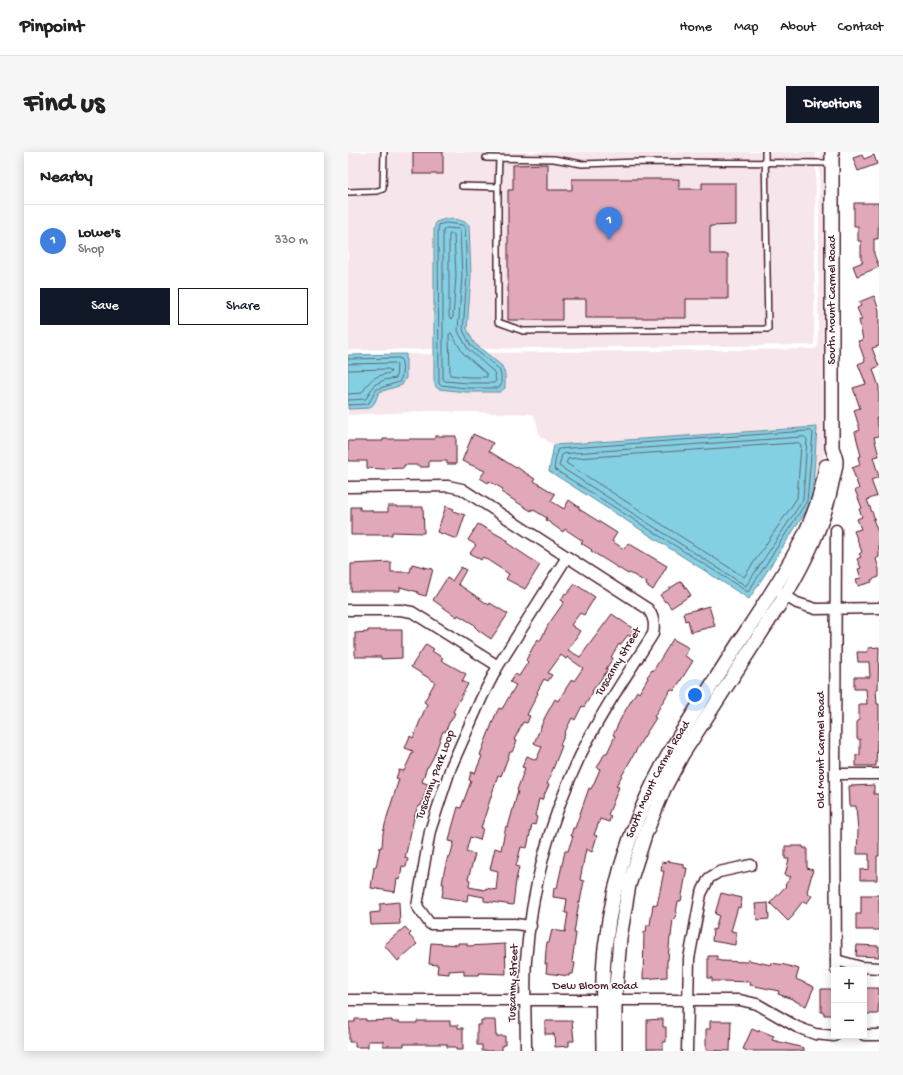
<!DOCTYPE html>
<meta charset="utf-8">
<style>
:root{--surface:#fff;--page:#f6f6f6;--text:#222;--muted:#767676;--line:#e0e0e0;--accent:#111827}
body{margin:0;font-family:"Gochi Hand",sans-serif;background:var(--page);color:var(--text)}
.controls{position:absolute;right:12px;bottom:12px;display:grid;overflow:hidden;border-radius:0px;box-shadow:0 2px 10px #0003}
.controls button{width:36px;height:36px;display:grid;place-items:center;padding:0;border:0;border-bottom:1px solid var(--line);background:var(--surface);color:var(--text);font:20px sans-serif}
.you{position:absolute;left:347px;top:543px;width:14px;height:14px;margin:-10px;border:3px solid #fff;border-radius:50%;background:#1a73e8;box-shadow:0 0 0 6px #1a73e833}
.badge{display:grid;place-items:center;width:26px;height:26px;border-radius:50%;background:var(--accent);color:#fff;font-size:13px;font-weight:700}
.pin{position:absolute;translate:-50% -33px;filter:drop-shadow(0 1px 2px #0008)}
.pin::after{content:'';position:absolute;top:21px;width:14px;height:12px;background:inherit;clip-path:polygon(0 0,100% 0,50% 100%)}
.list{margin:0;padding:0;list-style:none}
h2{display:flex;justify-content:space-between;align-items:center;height:52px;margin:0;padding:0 16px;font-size:17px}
h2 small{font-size:13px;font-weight:400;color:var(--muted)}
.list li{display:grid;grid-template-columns:26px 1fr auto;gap:12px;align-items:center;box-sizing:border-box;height:72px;padding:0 16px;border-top:1px solid var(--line)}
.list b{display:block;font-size:15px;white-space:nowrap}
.list p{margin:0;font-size:13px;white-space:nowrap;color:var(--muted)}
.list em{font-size:13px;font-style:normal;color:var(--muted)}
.actions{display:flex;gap:8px;padding:12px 16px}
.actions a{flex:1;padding:9px 0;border:1px solid var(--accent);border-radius:0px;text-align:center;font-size:14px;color:var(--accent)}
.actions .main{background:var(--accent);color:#fff}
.map{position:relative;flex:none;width:531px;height:899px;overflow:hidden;border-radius:0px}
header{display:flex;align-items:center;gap:24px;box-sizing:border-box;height:56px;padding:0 20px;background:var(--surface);border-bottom:1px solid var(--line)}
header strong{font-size:19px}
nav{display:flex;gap:22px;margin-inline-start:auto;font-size:14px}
.intro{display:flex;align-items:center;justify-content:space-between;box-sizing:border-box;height:96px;padding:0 24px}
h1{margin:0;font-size:28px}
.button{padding:10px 18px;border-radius:0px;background:var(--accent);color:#fff;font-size:14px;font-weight:700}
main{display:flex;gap:24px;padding:0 24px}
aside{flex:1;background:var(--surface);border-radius:0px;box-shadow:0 2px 10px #0003}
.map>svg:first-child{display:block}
.built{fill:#f6e5ea}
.water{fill:#84d0e3;stroke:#6d8999}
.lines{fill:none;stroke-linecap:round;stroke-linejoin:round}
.shore{stroke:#616675;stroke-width:1}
.building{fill:#e0a8b8;stroke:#4a1f2b;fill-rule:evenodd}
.service-casing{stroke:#4a1f2b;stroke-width:8}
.minor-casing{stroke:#4a1f2b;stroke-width:13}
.tertiary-casing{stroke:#4a1f2b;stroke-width:16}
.service{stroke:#fff;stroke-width:5}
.minor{stroke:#fff;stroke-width:10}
.tertiary{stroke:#fff;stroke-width:13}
.labels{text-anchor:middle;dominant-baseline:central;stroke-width:3;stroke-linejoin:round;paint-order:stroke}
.street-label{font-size:12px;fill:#4a1f2b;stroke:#fff}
</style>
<header>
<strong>Pinpoint</strong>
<nav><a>Home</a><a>Map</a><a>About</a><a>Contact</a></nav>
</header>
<div class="intro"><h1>Find us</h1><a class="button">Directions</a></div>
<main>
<aside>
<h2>Nearby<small></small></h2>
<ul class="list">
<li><span class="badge" style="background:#3f7fe0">1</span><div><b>Lowe's</b><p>Shop</p></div><em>330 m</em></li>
</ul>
<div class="actions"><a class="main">Save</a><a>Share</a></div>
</aside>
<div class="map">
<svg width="531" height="899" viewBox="0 0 531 899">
<rect width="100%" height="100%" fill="#fff"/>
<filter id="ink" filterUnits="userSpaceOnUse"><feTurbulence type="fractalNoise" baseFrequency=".025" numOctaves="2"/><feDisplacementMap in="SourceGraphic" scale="8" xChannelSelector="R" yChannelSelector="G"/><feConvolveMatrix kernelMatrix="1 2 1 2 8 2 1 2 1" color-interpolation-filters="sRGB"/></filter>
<g filter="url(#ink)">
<g class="built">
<path d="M0,0H468L466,193L0,198Z"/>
<path d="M472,0H479V295L474,307L472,323L464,350L469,275L206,293L192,284L187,265L185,262L84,259L0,263V257L22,256L27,250L31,240L47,235L58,226V202H86V229L91,237L118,240H152L157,236V222L154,214L138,201L468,197L470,193Z"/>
</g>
<g class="water">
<path d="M97,67C106,67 114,67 121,73L123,124L119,177L126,191L154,214L157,222V236L152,240H118L91,237L88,235L86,229V78L88,70Z"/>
<path d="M58,202V226L54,233L31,240L27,250L22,256L0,257V203Z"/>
<path d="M469,275L464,350L401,447L201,319L206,293Z"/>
</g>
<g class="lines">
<g class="shore">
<path d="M98,71L114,73L117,75L119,124L115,178L123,194L151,217L153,223V234L150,236H118L93,233L91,232L90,79L91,73Z"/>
<path d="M99,76L111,77L112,79L114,124L110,179L120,197L146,220L148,229L146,231H119L97,229L95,227V80L96,77Z"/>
<path d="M102,82H105L106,83L108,124L105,165L103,167L101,165V84Z"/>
<path d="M103,181L115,201L139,222V225H119L102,223L101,183Z"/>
<path d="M0,207L52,206C56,212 55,224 51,230L29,237L20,252L0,253"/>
<path d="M0,212L47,211L49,213L48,226L36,228L26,233L18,247L0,248"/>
<path d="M0,218L41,217L43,219L42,221C24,225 23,227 14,241L0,242"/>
<path d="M463,279L465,281L459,349L400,440L206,317L209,298L211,297Z"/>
<path d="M457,285L459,287L455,348L398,434L211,314L214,303L215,302Z"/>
<path d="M451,291L453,293L449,346L396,425L218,311L220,307Z"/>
</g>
</g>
<g class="building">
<rect x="65" y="0" width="30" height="22"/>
<path d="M514,3L516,7L526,3L529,12L510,19L505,6Z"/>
<path d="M199,12V38H224V27H331V37H354V31H388V73L362,74V102H380V147H338V166H238V147H214V168H160V38H165V13Z"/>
<path d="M506,51H531L530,87H526V102L531,115L509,124L505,114L515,110L513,107V89H510V74H506Z"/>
<path d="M526,144L531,158V194L524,196L531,214L525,217L531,235V265L528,266L531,278V284L526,285L531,304L525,305L531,325L523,328L529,344L519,348L527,367H525L531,383V405L528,407L531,417V425L523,428L524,430L510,434L508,427L513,426L510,417L513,416L509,407L513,405L511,402L514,400L506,379L513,377L509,367L514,365L511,357L514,356L507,338L511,337L504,316L512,313L510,305L513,304L507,280L512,278L506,258L512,256L505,236L518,232L510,212L517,209L510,189L515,188L511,168H514L509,156L513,154L511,150Z"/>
<path d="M125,282L145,291L141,299L168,316L169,315L176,320L187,327L186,329L207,342L203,349L216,357L221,348L231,355V357L269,381L264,389L276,397L280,391L319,414L305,438L298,433L299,431L294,428L282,421L280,422L243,399L244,398L233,391L235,389L217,377L215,380L198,368L199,366L184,357L183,359L153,340L155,337L141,329L140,331L132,326L137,319L114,309Z"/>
<path d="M87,284H108V312H99V309H81V315H72V313H56V316L35,317L19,316V309H0V289H35V287H87Z"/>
<path d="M40,354H49V355H75L76,381L44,380V383H3V355H12V358H24V360H40Z"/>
<path d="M98,354L106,357L105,359L117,363L109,387L89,380Z"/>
<path d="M130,372L161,389L159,391L192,413L177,437L158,427L161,422L135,405L133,408L122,401L128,393L120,388Z"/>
<path d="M43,410V420H62L64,412L76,415V417V415L85,417L78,444L70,442V440L52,435V439H3V412Z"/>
<path d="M113,415L118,418L110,432L141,453L142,451L160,462L143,487L130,478L126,474L127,473L110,463L109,465L85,448L99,426L104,429Z"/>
<path d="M333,429L343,443L323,456L318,449L317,450L312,443Z"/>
<path d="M227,432L247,445L236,463L232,461L223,473L232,479L220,498L232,505L264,462L287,478L282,485L280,483L272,493L271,492L263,505L265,506L258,517L260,518L244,539L245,540L236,555L234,554L227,568L224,566L216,582H217L212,593L214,594L199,632L201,633L194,648L191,647L187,664L189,665L187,673L184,672L179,696L173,695L168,714L171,715L168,728L165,753L136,749V745L120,742L119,749L94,745L96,732H94L96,720L100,704L102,705L106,690L101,689L104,676L110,655L113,656L123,629L121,628L123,620L127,621L134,604L132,603L147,564L151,556L154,557L168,533L162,530L167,522L171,524L180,510L178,508L185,495L190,487L192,489L200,473L216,450L213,448L217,441L219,442ZM213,503L218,507L219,505L235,516L226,529L224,527L210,549L207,547L197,565L186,591L194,595L188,608L179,604L174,615L177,616L169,638L170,639L160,675L158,674L153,698L147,696L142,717L150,719L148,738L138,736L137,738L121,735L122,728L120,727L127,702L118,700L122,685L132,688L135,676H133L150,623L153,624L162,600H164L169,589L166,588L175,570L179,571L182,564L179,563L190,541L189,540L196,527L200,529L204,523L200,521Z"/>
<path d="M361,454L367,474L343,480L340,468L337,469L335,461Z"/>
<path d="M20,478H54V506L33,507V505H7V481L20,480Z"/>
<path d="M325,487L341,496L337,504L345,509L326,539L323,537L314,551L306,565L308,566L294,588L268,634L271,635L260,663L263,664L261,670L252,667L246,683L249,684L244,700L238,697L232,728L236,729L232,750H231L226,781H228L224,810L227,811L225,822H221V824L198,821L199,812H197L198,798L199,790H201L204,778L217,780L220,761H217L219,747L205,745L206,736H209L217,699H220L225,684H223L225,676H227L241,636L243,637L246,631L252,617L249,616L257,601H259L267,584L265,583L274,564L289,539L291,541L300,526L299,525L304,518L305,519Z"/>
<path d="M78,492L86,497L84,499L95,506L93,508L118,522L114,529L120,532L108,554L105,560L107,561L103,569H102L97,580L95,579L86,604L80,615H79L74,630L80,632L73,654H70L66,666L57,706L60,707L58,715L54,714L52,728L49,727L47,740L23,736L26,715H28L32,695H34L35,681L39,665L51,627L48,626L51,618L56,619L65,599L57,596L62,584L65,586L79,552L76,550L87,530L63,515Z"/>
<path d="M531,495L530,537H528L529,552H531V588H529L528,614H508V603H512V587H509V569H511V552H519L518,537H506V525H522L521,510H510L509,500H520V496Z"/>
<path d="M526,633V642H531V704H529V728H512V718L521,717V702H509L510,679L508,654H502L501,634Z"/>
<path d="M437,694H455V696H459V716L465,718L459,740L464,744L459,751L455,749L445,762L446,763L440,769L422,751L438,734L437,733L443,725L437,723L441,707H437Z"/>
<path d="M319,709L336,712V716H339L333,749H330L327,767H325L323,785H322L320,808H319V825L295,827L296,780H298L299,773H302L305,752L309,753L316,719H313L314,710L318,711Z"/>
<path d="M373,741L394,746L392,756L390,755L383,779L388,780L387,793L364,789L365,777L367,778L371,763L367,762Z"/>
<path d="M513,743H531V778H508V762H513Z"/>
<path d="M51,750L52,772L23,773L22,761L32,760V752Z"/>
<path d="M420,751L421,767L409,768L407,752Z"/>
<path d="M57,775L63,781L61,783L69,792L50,809L36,793Z"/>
<path d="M83,791L110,793V791H119V794L157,792L158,822L131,821V823H116V818L101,819V822L89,821L90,813L81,812Z"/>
<path d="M509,793L531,794V805L508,804Z"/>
<path d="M360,804H369V808L373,809L399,810L400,808L423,813V811L437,813L451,817L448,827L466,835L458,854L447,849V848L430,842L431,839L402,833L403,830L373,829H364V826H360Z"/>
<path d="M516,836H531L530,862H516Z"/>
<path d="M473,837H485V863H476V860H473Z"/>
<path d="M7,867H18V869L44,868V870H52V871H69V869H102V873H110V876H115V898H108V895H99V892H56V894H35V889H20V895H7V890H1V870H7Z"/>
<path d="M315,867V875H318V890H315V897H299V868Z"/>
<path d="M133,868H147L148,884H157V893H154V899H134V893H129V873H133Z"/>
<path d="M197,869H224L226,889H221V894L207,895L206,882H197Z"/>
<path d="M362,869H383L382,899L358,898V877H362Z"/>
<path d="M404,877L411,880V878L426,884L424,888L456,896V899H399L395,897Z"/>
</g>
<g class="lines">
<g class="service-casing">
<g id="service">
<path d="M138,6L206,7L234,12L291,10L483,11"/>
<path d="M114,34L150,35L151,7"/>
<path d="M150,35V170L175,179L420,177L417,0"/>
<path d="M0,40L29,39L35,37L36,0"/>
</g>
</g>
<g class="minor-casing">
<g id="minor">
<path d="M0,335L100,334L114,337L300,457C306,465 307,472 305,482C283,517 259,551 240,588C205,656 184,732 178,808C176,838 178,869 178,899"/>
<path d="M433,441L449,451L468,457L531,456"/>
<path d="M0,458H52L64,460L150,514"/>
<path d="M487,622H531"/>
<path d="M183,774L167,772H82L69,754L82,679L103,615L134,545L150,514L219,405"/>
<path d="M488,808L513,815L531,816"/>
<path d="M488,818L487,622L488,378"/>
<path d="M0,848H392L409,852L449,875L467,882L486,884"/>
<path d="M516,883H531"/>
<path d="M339,899L341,807L353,742L361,726L371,720L403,713"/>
</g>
</g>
<g class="tertiary-casing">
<g id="tertiary">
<path id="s1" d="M255,899C255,865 253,830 257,796C266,718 290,653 330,586C354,548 378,510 403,472C434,424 470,373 478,314"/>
<path d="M267,899V848L272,786L281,733L297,683L316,637L334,603L437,444C458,408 476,372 484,331C485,325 488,317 488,310C488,305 485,300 484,295V0"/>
</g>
</g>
<use href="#service" class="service"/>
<use href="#minor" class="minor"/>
<use href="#tertiary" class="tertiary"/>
</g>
</g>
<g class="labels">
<g class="street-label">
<text transform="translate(485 148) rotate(-90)">South Mount Carmel Road</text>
<text transform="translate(271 510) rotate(-59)">Tuscanny Street</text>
<text transform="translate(474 598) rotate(-90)">Old Mount Carmel Road</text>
<text transform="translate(88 623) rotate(-70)">Tuscanny Park Loop</text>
<text stroke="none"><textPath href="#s1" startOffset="281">South Mount Carmel Road</textPath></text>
<text transform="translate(166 831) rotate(-88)">Tuscanny Street</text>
<text x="247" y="835">Dew Bloom Road</text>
</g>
</g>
</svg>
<div class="controls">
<button>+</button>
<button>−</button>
</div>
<div class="you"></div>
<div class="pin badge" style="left:261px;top:88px;background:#3f7fe0">1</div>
</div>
</main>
